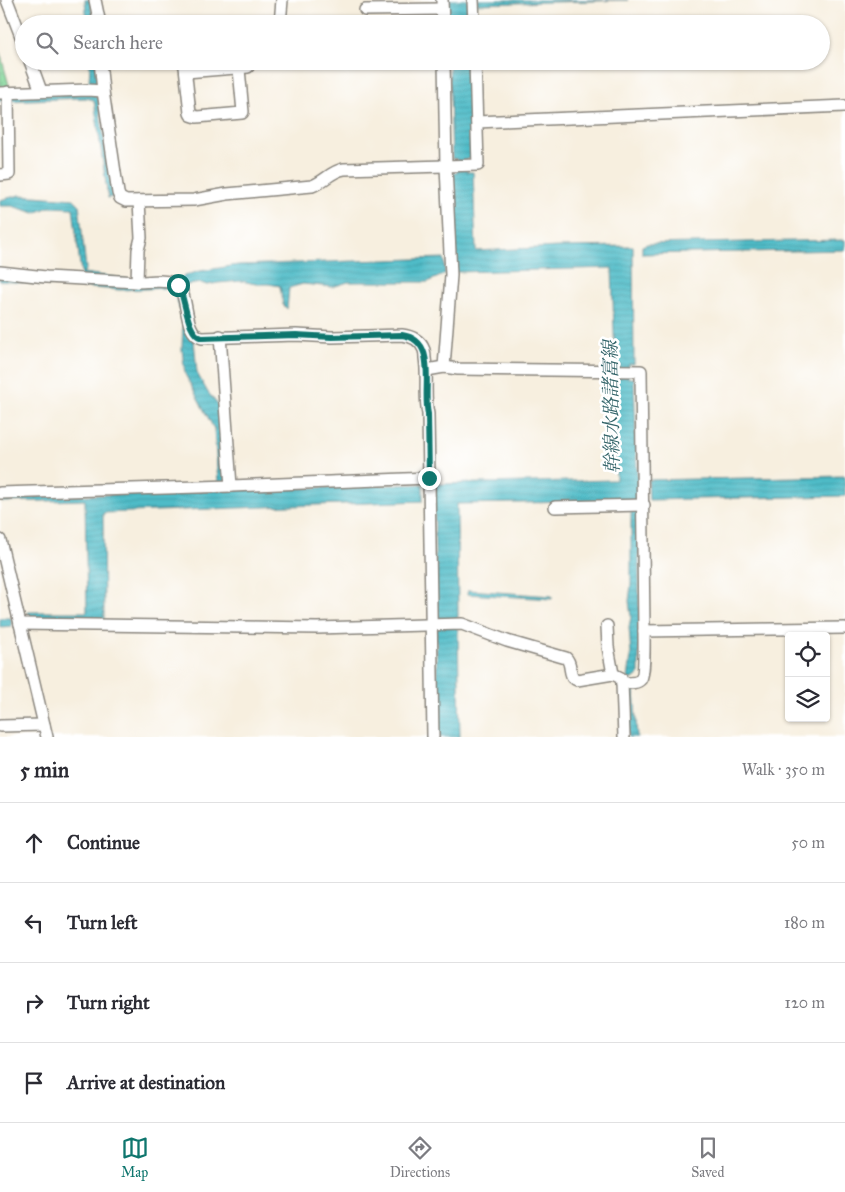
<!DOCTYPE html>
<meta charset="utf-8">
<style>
:root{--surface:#fff;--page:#f2f2f3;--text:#2b2b33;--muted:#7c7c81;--line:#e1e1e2;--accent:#0f766e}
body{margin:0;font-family:"IM FELL Great Primer","Noto Serif JP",serif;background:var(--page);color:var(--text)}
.controls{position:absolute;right:15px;bottom:15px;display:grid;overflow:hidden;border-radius:5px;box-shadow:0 1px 4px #0004}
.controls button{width:45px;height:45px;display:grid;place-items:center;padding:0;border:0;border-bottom:1px solid var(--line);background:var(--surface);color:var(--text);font:25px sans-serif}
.stop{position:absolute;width:15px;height:15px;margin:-11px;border:4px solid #0f766e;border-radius:50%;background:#fff}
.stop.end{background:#0f766e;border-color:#fff;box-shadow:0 1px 5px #0008}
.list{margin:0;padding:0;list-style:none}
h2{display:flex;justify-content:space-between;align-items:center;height:65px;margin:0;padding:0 20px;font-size:21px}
h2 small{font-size:16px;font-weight:400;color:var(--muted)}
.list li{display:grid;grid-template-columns:32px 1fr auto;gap:15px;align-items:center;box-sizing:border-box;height:80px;padding:0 20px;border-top:1px solid var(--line)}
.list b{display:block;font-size:19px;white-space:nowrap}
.list em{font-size:16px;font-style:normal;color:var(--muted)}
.icon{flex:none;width:28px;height:28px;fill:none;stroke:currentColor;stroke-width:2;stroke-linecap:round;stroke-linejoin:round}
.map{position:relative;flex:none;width:845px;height:737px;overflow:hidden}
.search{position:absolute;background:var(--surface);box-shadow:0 1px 4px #0004;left:15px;right:15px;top:15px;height:55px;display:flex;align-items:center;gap:12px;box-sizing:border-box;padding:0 18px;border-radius:28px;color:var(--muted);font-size:19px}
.sheet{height:385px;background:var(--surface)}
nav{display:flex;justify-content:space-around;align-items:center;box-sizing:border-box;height:70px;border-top:1px solid var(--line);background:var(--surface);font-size:14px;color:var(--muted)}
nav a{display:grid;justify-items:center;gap:2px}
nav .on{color:var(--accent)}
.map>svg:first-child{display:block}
.grass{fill:url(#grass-dots);stroke:#4e785a}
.water{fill:url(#water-rules);stroke:#366c72}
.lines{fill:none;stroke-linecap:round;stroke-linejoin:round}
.minor-casing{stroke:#8a867e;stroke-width:14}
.minor{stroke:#fff;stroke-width:11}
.route{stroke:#0f766e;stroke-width:6}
.labels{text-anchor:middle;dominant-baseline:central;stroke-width:5;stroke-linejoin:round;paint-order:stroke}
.water-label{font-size:19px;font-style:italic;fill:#336469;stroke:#fff}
</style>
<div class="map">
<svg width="845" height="737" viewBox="0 0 845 737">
<defs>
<pattern id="grass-dots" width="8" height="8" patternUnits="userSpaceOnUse" patternTransform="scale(1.25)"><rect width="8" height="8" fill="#81d598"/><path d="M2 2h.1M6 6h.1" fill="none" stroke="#6fb682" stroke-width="1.8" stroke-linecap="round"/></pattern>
<pattern id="water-rules" width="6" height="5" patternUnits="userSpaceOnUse" patternTransform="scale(1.25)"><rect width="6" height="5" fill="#4fbcc8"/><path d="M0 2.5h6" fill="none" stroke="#44a1ab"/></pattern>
</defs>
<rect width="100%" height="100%" fill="#fff"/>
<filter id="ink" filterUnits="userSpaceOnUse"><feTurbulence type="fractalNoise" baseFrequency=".02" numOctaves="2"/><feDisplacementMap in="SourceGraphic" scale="10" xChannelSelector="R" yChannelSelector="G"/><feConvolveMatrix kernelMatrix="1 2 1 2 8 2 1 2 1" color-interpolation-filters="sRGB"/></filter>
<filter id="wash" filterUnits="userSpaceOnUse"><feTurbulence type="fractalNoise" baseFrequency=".0096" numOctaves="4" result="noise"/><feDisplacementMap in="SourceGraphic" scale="20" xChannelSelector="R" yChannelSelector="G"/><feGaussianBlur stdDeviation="1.12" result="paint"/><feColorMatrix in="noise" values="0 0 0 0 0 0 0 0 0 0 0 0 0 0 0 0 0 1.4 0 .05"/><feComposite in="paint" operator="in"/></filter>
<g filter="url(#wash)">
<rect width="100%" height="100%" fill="#f7efdf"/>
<path class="grass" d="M0,52L10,89H0Z"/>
<g class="water">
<path d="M85,0H90L94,24H87Z"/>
<path d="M447,0H468V24H448Z"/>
<path d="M477,0H628L477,4Z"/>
<path d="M90,61H96L97,86L94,95L98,98L113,197L108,198L94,100L86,98L0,101V97L91,86L89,84Z"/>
<path d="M449,61H469L473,158L467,159V172H473L476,251L559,247L633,246L634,364H629L628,378H634L638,501L457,504L458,618L452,619L458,630L460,737H438L436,630L442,619H436L434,484L616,480L614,379L620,378V364H615L612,268L455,272L452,173H457V159H452Z"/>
<path d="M20,195L74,199L79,204L86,269L83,273L172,285L176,288L182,282L180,279L184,275C190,274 194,273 200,271C213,269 226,267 238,265L444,258L445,274L428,282H348L332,287L303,284L289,288L287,309L283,305L280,286L269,284H256L241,281L217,283L208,285L201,283L187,285L184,284L178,290L186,322L194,340L197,373L207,391L221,409L226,482H218L214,429L185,374L182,349L183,322L175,293L168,288L120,290L0,281V276L80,282L81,273L73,208L49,207L35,213L12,206H0V200Z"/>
<path d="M845,240V250L642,254V246L647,244Z"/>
<path d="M845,476V496L649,500L648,480Z"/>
<path d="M423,484V501L103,513L104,622L30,621L28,612H87L85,500L2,502V498Z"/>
<path d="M631,509H639V674L633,679H628L631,655L629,627L631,617L629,601L631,585Z"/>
<path d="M468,590L552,596V599L467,594Z"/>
<path d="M0,618H11L12,626L0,627Z"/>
<path d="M628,687H634L637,737H628L626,693Z"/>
</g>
</g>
<g filter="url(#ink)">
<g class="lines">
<g class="minor-casing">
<g id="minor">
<path d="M7,0L24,44"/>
<path d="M95,0L100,24"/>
<path d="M442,0L443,24"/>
<path d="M473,0L474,24"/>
<path d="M365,10L442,9"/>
<path d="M280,24L282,0"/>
<path d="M30,61L41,91"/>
<path d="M100,61L103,91L118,193L120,198L126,201L194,200L227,194L312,186C324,182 331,171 344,169L478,165L475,61"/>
<path d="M180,61L184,63L185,67L190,113L191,115L197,117L242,113L243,112L239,69"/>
<path d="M186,72L248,67"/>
<path d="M0,93L88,90L103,91"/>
<path d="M477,122L845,106"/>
<path d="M0,175L9,174L8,92"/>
<path d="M0,272L46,277L137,282L138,250L141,238L139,201"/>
<path d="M137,282C147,282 168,279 176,284C190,292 182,333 202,338L296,335L332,337L402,335C412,336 421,341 424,350C425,353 425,356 425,358C428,377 424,396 428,414L433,737"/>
<path d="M220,336L231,486"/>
<path d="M427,370L444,367L451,275L446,166L444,61"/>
<path d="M0,493L231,486L429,478"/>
<path d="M555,507L644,505"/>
<path d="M0,540L47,737"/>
<path d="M20,624L317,628L462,624L507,641L566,658C573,664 567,676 577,680L613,674L621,678L622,683C628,683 637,684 641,679C645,674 644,640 644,631L641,371L458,369L444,367"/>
<path d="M607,626L608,647L613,674"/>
<path d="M644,631L845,628"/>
<path d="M622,683L624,737"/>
<path d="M0,726L44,725"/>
</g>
</g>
<use href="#minor" class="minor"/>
</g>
</g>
<g class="lines" filter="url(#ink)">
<path class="route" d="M178,285C186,298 186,334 202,338L296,335L332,337L402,335C439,340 422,389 428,414L429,478"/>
</g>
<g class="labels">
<g class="water-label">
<text transform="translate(611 407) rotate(-91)">幹線水路諸富線</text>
</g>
</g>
</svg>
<div class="controls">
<button><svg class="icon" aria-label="locate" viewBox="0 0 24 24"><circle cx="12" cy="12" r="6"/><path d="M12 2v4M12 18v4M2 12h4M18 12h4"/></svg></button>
<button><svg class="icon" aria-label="layers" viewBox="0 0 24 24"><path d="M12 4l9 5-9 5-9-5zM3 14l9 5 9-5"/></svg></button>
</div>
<div class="stop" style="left:178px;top:285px"></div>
<div class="stop end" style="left:429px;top:478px"></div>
<div class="search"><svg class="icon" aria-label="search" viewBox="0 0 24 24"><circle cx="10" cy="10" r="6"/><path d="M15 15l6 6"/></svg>Search here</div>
</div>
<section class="sheet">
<h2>5 min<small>Walk · 350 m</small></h2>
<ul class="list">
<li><svg class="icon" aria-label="ahead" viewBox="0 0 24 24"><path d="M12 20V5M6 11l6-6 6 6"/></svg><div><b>Continue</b></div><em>50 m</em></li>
<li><svg class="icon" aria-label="left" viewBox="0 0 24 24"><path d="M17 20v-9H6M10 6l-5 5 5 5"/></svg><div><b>Turn left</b></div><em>180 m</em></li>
<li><svg class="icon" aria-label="right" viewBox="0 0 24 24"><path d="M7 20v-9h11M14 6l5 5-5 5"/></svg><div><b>Turn right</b></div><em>120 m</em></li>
<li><svg class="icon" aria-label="arrive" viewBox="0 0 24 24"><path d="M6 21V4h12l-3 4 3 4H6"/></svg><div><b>Arrive at destination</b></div></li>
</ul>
</section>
<nav>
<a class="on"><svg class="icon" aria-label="map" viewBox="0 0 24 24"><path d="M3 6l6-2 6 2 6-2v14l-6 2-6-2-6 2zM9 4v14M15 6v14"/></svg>Map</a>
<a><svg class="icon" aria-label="directions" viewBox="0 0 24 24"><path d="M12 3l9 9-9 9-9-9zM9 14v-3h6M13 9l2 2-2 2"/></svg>Directions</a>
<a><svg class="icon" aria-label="saved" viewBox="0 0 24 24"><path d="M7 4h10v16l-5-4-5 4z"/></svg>Saved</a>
</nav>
